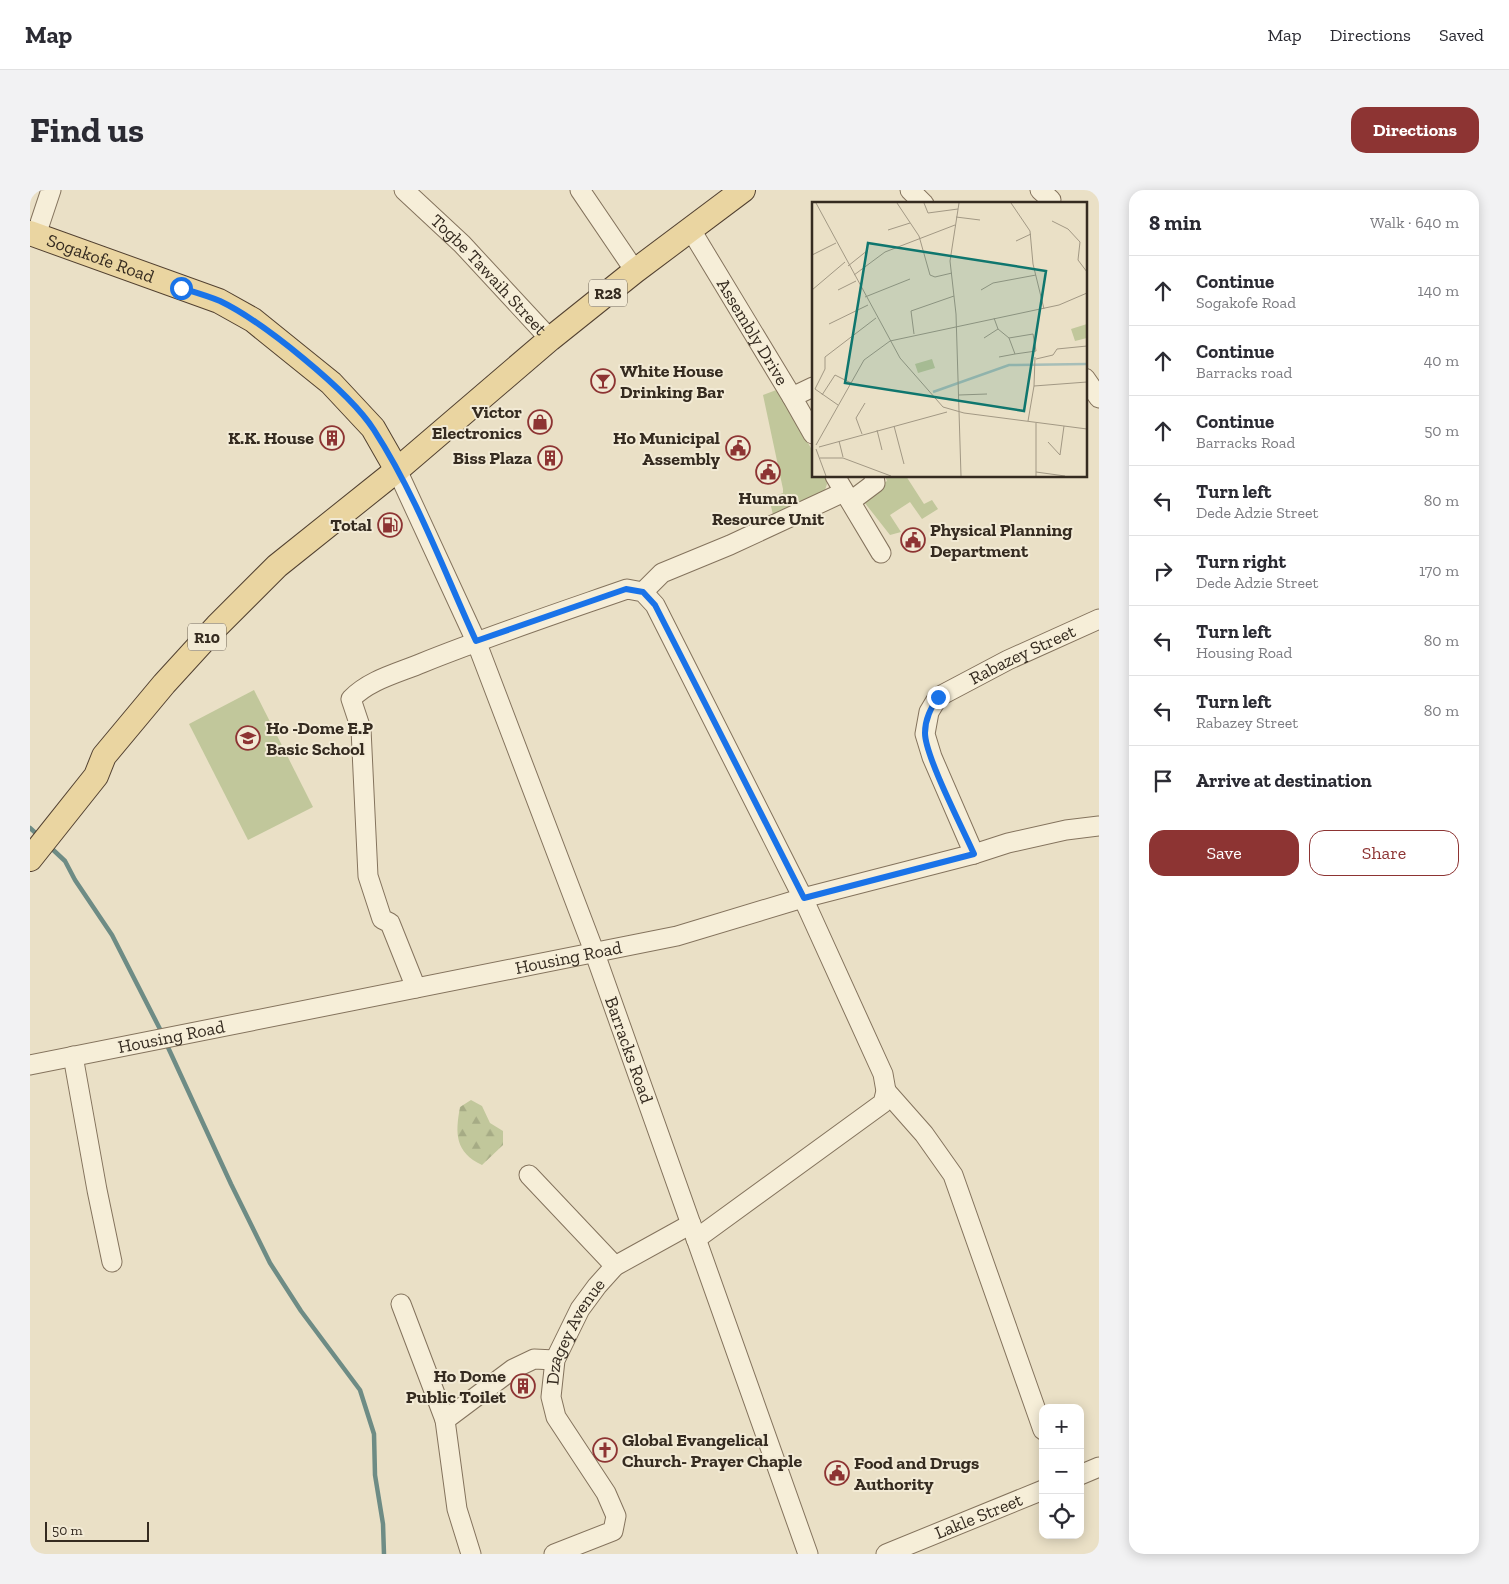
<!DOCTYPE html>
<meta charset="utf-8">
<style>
:root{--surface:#fff;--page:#f2f2f3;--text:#2b2b33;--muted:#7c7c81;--line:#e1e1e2;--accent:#8d3433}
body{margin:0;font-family:"Zilla Slab",serif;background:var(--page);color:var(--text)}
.controls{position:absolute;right:15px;bottom:15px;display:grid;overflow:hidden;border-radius:10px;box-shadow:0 2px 12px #0003}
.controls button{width:45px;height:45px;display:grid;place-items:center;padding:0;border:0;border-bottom:1px solid var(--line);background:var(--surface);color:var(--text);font:25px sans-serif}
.scale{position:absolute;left:15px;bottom:12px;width:104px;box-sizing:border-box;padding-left:5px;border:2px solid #352b20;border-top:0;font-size:14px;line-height:18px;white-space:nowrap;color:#352b20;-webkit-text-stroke:4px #f2ead5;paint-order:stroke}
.stop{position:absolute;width:15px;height:15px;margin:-11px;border:4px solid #1a73e8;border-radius:50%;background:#fff}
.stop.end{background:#1a73e8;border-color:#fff;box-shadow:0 1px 5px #0008}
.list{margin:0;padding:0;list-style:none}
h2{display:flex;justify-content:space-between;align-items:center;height:65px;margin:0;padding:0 20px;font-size:21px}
h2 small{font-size:16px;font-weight:400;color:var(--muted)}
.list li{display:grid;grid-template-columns:32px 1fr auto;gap:15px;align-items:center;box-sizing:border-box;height:70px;padding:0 20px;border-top:1px solid var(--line)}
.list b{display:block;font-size:19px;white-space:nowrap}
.list p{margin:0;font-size:16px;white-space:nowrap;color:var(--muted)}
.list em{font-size:16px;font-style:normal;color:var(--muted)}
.actions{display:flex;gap:10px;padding:15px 20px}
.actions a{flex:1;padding:11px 0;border:1px solid var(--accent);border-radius:15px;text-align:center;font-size:18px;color:var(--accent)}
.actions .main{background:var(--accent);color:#fff}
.icon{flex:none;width:28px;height:28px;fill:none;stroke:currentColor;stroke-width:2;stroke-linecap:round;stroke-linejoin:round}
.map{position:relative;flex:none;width:1069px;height:1364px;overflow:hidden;border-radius:15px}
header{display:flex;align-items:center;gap:30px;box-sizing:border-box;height:70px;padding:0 25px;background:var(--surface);border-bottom:1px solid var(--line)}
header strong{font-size:24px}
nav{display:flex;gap:28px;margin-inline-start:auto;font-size:18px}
.intro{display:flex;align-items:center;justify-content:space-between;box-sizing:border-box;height:120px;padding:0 30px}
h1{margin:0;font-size:35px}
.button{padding:12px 22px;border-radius:15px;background:var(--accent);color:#fff;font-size:18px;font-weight:700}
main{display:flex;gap:30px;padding:0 30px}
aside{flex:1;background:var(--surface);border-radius:15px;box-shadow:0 2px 12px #0003}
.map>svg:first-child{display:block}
.green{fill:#c1c79b}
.forest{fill:url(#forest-firs)}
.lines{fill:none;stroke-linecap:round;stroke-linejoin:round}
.stream{stroke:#6e8c85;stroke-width:4.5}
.minor-casing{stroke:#84735d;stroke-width:21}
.major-casing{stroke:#524131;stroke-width:26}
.minor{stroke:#f6eed8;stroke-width:19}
.major{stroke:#ead5a1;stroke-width:24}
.route{stroke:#1a73e8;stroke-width:6}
.labels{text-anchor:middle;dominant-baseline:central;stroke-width:4;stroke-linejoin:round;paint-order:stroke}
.shield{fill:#f2ead5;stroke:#6e6456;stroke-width:1}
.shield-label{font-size:16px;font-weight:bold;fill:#352b20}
.street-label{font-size:18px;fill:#352b20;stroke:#f2ead5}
.poi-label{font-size:18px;font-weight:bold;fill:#352b20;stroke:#f2ead5;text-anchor:end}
.inset-river{fill:none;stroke:#a7beb8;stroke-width:2.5}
.inset-road{fill:none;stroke:#a29884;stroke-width:1}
.view{fill:#0f766e;fill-opacity:0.15;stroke:#0f766e;stroke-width:2.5}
.inset-edge{fill:none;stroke:#352b20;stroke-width:2.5}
</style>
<header>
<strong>Map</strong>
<nav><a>Map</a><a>Directions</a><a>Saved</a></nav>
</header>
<div class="intro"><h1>Find us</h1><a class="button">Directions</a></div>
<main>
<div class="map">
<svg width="1069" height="1364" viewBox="0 0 1069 1364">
<defs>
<pattern id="forest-firs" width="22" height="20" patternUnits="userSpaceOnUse" patternTransform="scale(1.25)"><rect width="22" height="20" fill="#c1c79b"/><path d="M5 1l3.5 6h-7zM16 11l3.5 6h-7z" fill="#a6ab85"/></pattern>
</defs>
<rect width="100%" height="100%" fill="#eae0c6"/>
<g class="green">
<path d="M749,199L783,262V286H795L797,294L794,303L744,329L739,308L753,303V299L733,205Z"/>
<path d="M855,286H876L894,314L902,310L908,319L892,329L880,312L860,325L871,342L860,345L831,308L857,291Z"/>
<path d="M224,500L283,617L218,650L159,534Z"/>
</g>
<path class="forest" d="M441,910L452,916L460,933L473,941V955L452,975C425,962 425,944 430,917Z"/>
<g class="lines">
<g class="stream">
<path d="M0,638L10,647"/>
<path d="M19,656L35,671L45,690L82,745L132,843"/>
<path d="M136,853L201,994L240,1073L271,1121L330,1200L344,1244L345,1285L353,1334L354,1364"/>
</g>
<g class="minor-casing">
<g id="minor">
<path id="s1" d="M374,0L432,54L520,149"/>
<path d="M550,0L605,81"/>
<path d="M880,0L894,14"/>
<path d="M1010,0L1021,10"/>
<path id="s2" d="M661,40L762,207L783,244"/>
<path d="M6,45L21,0"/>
<path d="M1055,188L1069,208"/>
<path d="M762,207L783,197"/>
<path id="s3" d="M367,280L446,451L564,761L778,1364"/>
<path d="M805,286L851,363"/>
<path d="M821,311L845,293L844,286"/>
<path d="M613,402L632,383L700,355L814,302"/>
<path id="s4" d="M944,664L902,567L895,544L899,522L908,507L978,470L1069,429"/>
<path d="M386,798L360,733L352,729L338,686L331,539L321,509C339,490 368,483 392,473C459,446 528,423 597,399L613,402L625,415L773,708L853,884L856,901L853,913L666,1049"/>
<path d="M43,866L67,1000L82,1072"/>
<path id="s5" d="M0,875L647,746L773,708L944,664L978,653L1036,640L1069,636"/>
<path d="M856,901L894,944L923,985L1013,1240"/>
<path d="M499,985L585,1076"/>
<path d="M371,1114L415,1230"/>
<path d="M1050,1285L1069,1277"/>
<path d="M441,1364L427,1319L415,1230L483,1179L504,1169L525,1170"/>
<path id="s6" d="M524,1364L583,1341L586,1326L576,1303L526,1227L521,1207L525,1170L550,1119L567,1096L585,1076L661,1034"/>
<path id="s7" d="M856,1364L1013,1300"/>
</g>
</g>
<g class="major-casing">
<g id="major">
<path id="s8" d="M0,43L189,111L223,130L301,193L343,238L367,280"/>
<path d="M0,669L66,586L74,566L134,494L187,436L247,376L367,280L520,149L605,81L713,0"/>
</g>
</g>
<use href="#minor" class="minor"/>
<use href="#major" class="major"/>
</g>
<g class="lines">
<path class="route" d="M151,98C164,102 178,106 190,111C232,131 319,201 344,240C386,305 414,381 446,451L596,399L613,402L625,415L774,708L944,664C933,639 895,566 895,543C895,529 901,518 908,507"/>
</g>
<defs>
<g id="bar-ring" transform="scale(1.25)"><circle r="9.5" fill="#f2ead5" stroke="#8d3433" stroke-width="1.5"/><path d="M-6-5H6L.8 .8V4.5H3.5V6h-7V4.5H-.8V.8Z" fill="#8d3433"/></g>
<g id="shop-ring" transform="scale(1.25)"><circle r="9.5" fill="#f2ead5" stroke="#8d3433" stroke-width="1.5"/><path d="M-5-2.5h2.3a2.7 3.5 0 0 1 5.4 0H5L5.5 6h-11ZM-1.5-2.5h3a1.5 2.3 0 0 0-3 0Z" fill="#8d3433"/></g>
<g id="building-ring" transform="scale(1.25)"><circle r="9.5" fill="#f2ead5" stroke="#8d3433" stroke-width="1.5"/><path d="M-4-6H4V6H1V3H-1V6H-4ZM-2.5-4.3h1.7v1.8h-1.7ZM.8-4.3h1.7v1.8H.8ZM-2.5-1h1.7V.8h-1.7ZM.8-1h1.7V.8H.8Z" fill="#8d3433"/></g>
<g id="civic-ring" transform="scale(1.25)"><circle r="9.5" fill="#f2ead5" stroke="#8d3433" stroke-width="1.5"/><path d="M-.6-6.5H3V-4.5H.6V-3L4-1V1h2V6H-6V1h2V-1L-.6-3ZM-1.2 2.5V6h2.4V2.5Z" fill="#8d3433"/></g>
<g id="fuel-ring" transform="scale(1.25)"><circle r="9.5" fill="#f2ead5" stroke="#8d3433" stroke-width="1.5"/><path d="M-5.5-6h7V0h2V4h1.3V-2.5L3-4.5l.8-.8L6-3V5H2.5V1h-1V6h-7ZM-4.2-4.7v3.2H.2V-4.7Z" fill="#8d3433"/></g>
<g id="school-ring" transform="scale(1.25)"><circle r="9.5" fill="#f2ead5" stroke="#8d3433" stroke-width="1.5"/><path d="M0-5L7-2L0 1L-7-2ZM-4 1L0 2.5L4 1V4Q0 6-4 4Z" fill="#8d3433"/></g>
<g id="church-ring" transform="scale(1.25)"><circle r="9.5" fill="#f2ead5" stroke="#8d3433" stroke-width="1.5"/><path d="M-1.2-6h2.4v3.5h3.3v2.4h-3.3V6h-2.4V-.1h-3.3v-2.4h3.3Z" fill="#8d3433"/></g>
</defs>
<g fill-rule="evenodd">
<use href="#bar-ring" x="573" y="191"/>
<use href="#shop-ring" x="510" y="232"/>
<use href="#building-ring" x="302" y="248"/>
<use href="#civic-ring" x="708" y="258"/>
<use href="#building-ring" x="520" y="268"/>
<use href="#civic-ring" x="738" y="282"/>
<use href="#fuel-ring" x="360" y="335"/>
<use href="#civic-ring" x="883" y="350"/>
<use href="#school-ring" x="218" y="548"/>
<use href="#building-ring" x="493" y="1196"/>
<use href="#church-ring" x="575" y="1260"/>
<use href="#civic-ring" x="807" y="1283"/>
</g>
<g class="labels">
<g class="shield">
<rect x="559" y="89.5" width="38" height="27" rx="4"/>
<rect x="158" y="433.5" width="38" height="27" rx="4"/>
</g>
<g class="shield-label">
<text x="578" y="103">R28</text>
<text x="177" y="447">R10</text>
</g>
<g class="street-label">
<text stroke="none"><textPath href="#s8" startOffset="75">Sogakofe Road</textPath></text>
<text stroke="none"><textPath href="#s1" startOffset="120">Togbe Tawaih Street</textPath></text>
<text stroke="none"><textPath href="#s2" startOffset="119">Assembly Drive</textPath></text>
<text stroke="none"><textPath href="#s4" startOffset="264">Rabazey Street</textPath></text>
<text stroke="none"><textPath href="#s5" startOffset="549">Housing Road</textPath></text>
<text stroke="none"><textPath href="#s5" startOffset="144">Housing Road</textPath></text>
<text stroke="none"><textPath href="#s3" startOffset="625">Barracks Road</textPath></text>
<text stroke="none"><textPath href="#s6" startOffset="286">Dzagey Avenue</textPath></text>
<text stroke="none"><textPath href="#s7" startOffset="100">Lakle Street</textPath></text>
</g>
<g class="poi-label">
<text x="590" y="181" text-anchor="start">White House<tspan x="590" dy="21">Drinking Bar</tspan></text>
<text x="492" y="222">Victor<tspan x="492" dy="21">Electronics</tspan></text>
<text x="284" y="248">K.K. House</text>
<text x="690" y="248">Ho Municipal<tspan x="690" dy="21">Assembly</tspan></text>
<text x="502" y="268">Biss Plaza</text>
<text x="738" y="308" text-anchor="middle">Human<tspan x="738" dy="21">Resource Unit</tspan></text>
<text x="342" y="335">Total</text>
<text x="900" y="340" text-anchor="start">Physical Planning<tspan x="900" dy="21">Department</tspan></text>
<text x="236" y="538" text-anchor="start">Ho -Dome E.P<tspan x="236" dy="21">Basic School</tspan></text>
<text x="476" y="1186">Ho Dome<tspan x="476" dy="21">Public Toilet</tspan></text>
<text x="592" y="1250" text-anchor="start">Global Evangelical<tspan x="592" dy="21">Church- Prayer Chaple</tspan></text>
<text x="824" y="1273" text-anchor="start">Food and Drugs<tspan x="824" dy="21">Authority</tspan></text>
</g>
</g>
<g transform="translate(782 12)">
<rect width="275" height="275" fill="#eae0c6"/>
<path d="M275,122V136L263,139L259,127ZM120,157L123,166L106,171L103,162Z" fill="#c1c79b"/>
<path class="inset-river" d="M121,190L197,163L275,162"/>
<path class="inset-road" d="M4,1L88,156L131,205L152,211L275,227M85,1L107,34L118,73L123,75L140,71M112,1L116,11L146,7M147,1L138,59L144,112L149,274M199,1L218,29L221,62L232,107M144,15L168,18M240,19L256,27L268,40L266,58L275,70M76,28L98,21M204,39L219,32M0,53L24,41M36,64L56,48M42,73L73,50L143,23M0,88L33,60M26,88L44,79M169,88L181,81L224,73M53,95L98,77M182,116L186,127L197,136L221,132L224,149L203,152L197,136M17,122L56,103M102,132L99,109L142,94M172,136L186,127M78,139L247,103L275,91M187,155L203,152M224,157L241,153L245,147L275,144M222,184L223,155M10,193L23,173L39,181M147,193L175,192M26,203L3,187L13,167V155L64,116M216,219L222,184L275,180M224,221V274M82,224L92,262M65,228L70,248M50,232L44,216L53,201M27,239L31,255M236,240L248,253L252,224M4,243L52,158L78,139M7,245L135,210M4,247L14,274M8,256H31L79,274M224,270L253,274"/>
<path class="view" d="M56,41L234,69L212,209L33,181Z"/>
<rect width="275" height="275" class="inset-edge"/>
</g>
</svg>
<div class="controls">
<button>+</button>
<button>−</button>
<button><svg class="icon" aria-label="locate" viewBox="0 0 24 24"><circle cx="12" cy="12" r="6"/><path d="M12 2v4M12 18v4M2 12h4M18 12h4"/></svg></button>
</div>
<div class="scale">50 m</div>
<div class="stop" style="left:151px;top:98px"></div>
<div class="stop end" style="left:908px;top:507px"></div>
</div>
<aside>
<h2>8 min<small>Walk · 640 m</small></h2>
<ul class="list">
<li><svg class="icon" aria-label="ahead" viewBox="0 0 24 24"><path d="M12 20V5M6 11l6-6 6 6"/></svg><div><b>Continue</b><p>Sogakofe Road</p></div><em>140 m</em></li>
<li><svg class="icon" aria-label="ahead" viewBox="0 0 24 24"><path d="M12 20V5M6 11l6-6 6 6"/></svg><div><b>Continue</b><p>Barracks road</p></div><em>40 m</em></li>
<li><svg class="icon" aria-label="ahead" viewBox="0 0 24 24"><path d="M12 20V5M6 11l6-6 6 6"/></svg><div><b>Continue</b><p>Barracks Road</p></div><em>50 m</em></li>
<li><svg class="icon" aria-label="left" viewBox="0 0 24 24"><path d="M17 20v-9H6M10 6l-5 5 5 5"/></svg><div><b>Turn left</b><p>Dede Adzie Street</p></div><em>80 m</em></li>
<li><svg class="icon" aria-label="right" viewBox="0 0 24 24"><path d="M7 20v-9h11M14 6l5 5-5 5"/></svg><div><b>Turn right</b><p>Dede Adzie Street</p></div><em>170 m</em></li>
<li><svg class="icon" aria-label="left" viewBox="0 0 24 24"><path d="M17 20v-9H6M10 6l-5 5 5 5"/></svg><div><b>Turn left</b><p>Housing Road</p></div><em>80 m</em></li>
<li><svg class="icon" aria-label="left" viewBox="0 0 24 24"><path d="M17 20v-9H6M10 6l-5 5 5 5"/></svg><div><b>Turn left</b><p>Rabazey Street</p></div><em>80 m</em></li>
<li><svg class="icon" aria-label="arrive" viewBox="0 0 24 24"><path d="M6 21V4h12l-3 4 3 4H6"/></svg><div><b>Arrive at destination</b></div></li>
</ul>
<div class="actions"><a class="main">Save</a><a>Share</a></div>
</aside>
</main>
